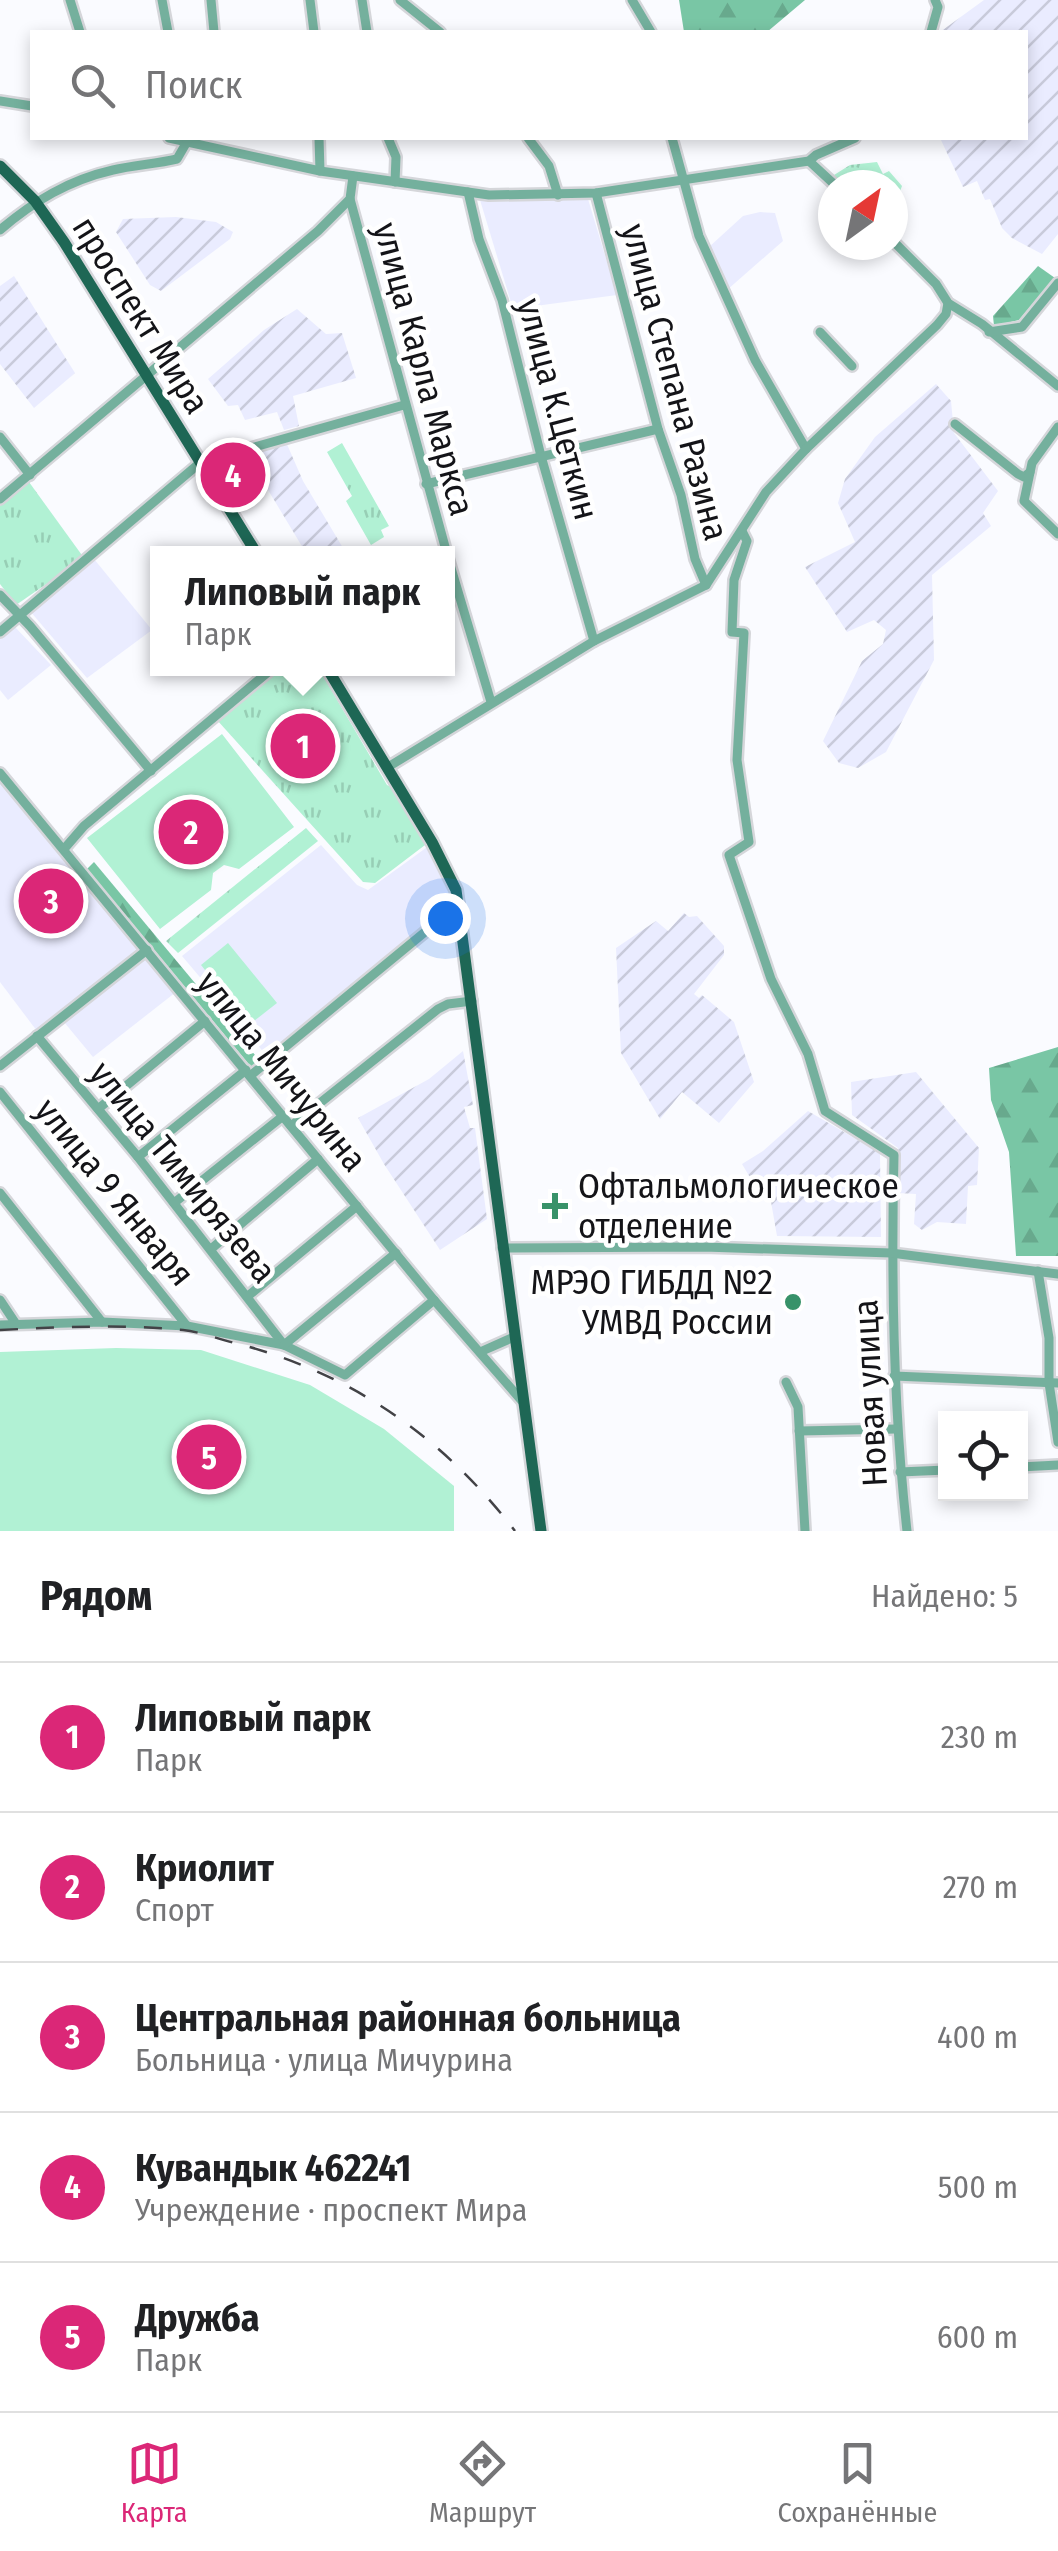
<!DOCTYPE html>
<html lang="ru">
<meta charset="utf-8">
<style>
:root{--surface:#fff;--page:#f6f6f6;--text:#202124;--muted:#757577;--line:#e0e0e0;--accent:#db2777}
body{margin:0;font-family:"Fira Sans Condensed",sans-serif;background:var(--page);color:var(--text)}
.controls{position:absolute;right:30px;bottom:30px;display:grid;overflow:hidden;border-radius:0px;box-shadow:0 5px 15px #0003}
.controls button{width:90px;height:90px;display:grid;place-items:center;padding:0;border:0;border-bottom:2px solid var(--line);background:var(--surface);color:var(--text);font:50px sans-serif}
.compass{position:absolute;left:818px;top:170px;width:90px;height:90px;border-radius:50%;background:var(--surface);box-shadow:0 5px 15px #0003;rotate:33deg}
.you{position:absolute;left:445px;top:918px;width:35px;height:35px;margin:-25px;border:8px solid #fff;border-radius:50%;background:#1a73e8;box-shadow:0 0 0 15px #1a73e833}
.badge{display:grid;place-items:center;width:65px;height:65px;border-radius:50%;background:var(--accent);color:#fff;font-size:32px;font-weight:700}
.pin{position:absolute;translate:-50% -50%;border:5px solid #fff;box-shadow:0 2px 10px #0006}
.popup{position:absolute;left:150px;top:546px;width:305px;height:130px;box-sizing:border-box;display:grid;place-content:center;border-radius:0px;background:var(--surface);filter:drop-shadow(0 2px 8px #0005);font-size:32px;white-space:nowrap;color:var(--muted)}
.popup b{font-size:38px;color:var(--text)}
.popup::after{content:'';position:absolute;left:50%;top:100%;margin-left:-20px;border:20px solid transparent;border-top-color:var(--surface)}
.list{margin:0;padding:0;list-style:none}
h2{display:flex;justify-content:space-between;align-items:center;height:130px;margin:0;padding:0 40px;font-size:42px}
h2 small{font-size:32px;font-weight:400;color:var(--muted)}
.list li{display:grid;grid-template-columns:65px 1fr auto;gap:30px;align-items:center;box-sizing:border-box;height:150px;padding:0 40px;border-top:2px solid var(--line)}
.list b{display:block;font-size:38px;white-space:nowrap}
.list p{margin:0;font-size:32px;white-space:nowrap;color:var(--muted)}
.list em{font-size:32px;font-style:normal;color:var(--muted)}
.icon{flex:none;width:55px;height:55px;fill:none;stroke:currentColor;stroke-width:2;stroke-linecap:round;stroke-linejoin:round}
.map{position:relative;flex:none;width:1058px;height:1531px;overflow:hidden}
.search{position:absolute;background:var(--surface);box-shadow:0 5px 15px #0003;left:30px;right:30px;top:30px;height:110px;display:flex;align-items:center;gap:25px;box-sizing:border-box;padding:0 35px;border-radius:0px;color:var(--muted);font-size:38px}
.sheet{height:880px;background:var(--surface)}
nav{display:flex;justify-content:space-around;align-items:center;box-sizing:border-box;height:140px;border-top:2px solid var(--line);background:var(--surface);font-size:28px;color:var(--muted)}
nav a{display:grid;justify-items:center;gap:5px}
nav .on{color:var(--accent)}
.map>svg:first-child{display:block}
.built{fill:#eaecff}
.industrial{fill:url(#industrial-furrows)}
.grass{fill:url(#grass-tufts)}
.forest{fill:url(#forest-firs)}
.garden{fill:#b1f1d4}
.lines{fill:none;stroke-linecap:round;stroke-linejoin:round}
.minor-casing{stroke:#d5d6da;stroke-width:14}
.major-casing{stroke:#d5d6da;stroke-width:16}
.minor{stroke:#74b09d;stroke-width:9}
.major{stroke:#1e6755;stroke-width:11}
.rail{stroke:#424246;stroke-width:2.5;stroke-dasharray:18 18;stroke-linecap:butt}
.poi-dot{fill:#389269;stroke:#fff;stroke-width:4}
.labels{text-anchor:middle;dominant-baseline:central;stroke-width:9;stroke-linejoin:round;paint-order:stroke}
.street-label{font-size:35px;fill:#141418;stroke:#fff}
.poi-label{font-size:35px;fill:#141418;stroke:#fff;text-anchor:start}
</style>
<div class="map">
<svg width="1058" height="1531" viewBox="0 0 1058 1531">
<defs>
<pattern id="industrial-furrows" width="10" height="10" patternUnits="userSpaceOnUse" patternTransform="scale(2.5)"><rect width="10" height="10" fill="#eaecff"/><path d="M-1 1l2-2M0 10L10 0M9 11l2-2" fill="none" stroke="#c8cada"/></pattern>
<pattern id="grass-tufts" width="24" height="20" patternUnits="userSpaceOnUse" patternTransform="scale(2.5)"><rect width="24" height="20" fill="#b1f1d4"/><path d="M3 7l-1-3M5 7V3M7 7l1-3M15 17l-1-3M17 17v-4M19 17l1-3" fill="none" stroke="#97ceb5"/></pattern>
<pattern id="forest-firs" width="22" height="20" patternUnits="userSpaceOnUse" patternTransform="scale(2.5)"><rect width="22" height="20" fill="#79c6a5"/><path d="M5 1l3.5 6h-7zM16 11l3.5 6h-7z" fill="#68a98d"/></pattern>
</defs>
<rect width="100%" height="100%" fill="#fafbff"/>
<g class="built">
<path d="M588,199L617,295L513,309L480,200Z"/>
<path d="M760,212L775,213L783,241L727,290L709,247L743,216Z"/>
<path d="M94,559L152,630L87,678L30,611Z"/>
<path d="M14,626L51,665L8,700L0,690V637Z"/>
<path d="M0,778L143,950L37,1031L0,982Z"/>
<path d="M321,845L357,885L368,890L430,845L455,903L266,1055L182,956Z"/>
<path d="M147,956L176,992L93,1057L64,1022Z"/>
</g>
<g class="industrial">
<path d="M984,0H1058V234L1042,254L1012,238L1002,228L990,199L985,200L977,181L963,187L940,138H1026V32H940Z"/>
<path d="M176,217L216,222L233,232L230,239L161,291L150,285L116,232L123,219Z"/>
<path d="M14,276L75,373L34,408L0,364V286Z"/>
<path d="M297,309L326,334L342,333L356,378L293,396L299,426L284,430L277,412L245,420L238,405L228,406L208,379L264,330Z"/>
<path d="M936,384L951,401L954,433L998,491L983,513L991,526L932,575L934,660L886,752L858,768L839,763L823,741L862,661L883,644L886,630L874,620L847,632L805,567L855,542L838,503L845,479L875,437Z"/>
<path d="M286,442L303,481L346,553H306L247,455Z"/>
<path d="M684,913L689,917L697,916L724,946V955L694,994L699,998L702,995L734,1022L754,1082L719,1123L682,1092L660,1119L621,1053L616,948L656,921L668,931Z"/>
<path d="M463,1051L473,1105L464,1107L470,1128H475L487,1219L440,1250L384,1164L358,1118L429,1079Z"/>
<path d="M916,1072L979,1148L977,1185L968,1186L966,1224L937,1222L922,1230L914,1224L916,1194L898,1193V1148L852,1115L851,1082Z"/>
<path d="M808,1111L880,1153L881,1237L777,1236L770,1196L760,1194L742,1164L763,1151Z"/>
</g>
<g class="grass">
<path d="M877,162L883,174L889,171L902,186L893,210V185H844L834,175L850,165Z"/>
<path d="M342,443L389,526L381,530L384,537L371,545L346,501L352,496L327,452Z"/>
<path d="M29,482L84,558L16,605L0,584V506Z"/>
<path d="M276,669H319L387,785L398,790L429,842L375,883L363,882L217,720Z"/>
<path d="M306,828L318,841L178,953L166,941Z"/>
</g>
<g class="forest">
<path d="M679,0H805L767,32H684Z"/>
<path d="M1038,266L1055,278L1019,320L994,326L993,316Z"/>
<path d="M94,862L260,1061L252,1068L87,869Z"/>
<path d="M1058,1047V1256H1016L1009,1152L991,1100L989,1068Z"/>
</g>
<g class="garden">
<path d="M222,734L294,827L239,869L224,865L213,873L211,890L160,929L87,838Z"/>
<path d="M228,943L277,1003L249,1025L201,965Z"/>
<path d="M116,1348L201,1350L310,1385L384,1429L454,1486V1531H0V1352Z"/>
</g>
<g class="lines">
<g class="minor-casing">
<g id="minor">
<path d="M70,0L80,32"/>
<path d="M162,0L168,32"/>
<path d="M211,0L214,32"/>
<path d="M310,0L314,32"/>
<path d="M362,0L367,32"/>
<path d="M400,0L440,32"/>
<path d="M632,0L651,32"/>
<path d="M931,32L938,7L935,0"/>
<path d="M0,101L32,106"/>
<path d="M169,138L320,171L489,195L596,193L809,161L816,155L855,138"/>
<path d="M319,138L320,171"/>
<path d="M388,138L396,157L395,182"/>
<path d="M528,138L549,166L558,195"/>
<path d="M672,138L699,236L755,360L806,449"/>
<path d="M809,161L835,185"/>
<path d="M468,192L479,239L502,300L541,456L594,641"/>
<path d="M596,193L658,429L681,495L695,559L706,585"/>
<path d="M350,199L447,554"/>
<path d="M0,230C34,201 69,180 113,170C134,165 156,164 177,159L188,140"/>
<path d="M893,241L936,284L948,303L982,324L1058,386"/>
<path d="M820,332L852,366"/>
<path d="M989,332L1022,327L1058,283"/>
<path d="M955,424L1018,474L1024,477L1030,472"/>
<path d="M1058,427L1032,463L1024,501L1058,534"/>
<path d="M0,437L30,475"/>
<path d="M426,484L658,429"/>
<path d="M0,499L318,231L350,199L353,176"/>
<path d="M742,531L747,541L734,580L732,632L744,633L737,760L749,842L729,855L771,979L808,1054L825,1111L894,1155C891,1281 893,1406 907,1531"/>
<path d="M448,558L491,702"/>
<path d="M0,595L30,626L151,771"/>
<path d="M0,632L201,462L404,405"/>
<path d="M388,767L594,641L706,585L766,492L806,449L937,325L946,314L948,303"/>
<path d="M0,773L434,1300L522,1401"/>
<path d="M64,849L84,826L273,668"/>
<path d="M37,1036L138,1157L284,1345"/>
<path d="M0,1066L147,950"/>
<path d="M250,1076L459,904"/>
<path d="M0,1092L187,1326"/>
<path d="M98,1109L205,1021"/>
<path d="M291,1126L438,1009L448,1004L472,1001"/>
<path d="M138,1157L246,1070"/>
<path d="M0,1193L102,1322"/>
<path d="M174,1203L283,1116"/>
<path d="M502,1248L704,1247L891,1253L1058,1274"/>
<path d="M211,1249L318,1159"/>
<path d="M1038,1271L1049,1338V1383L1058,1442"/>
<path d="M248,1296L357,1206"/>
<path d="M0,1300L16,1324"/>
<path d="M0,1325L102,1322L187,1326L284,1345L345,1375L434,1300"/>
<path d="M284,1345L396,1253"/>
<path d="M480,1352L514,1337"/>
<path d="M894,1376L1058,1383"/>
<path d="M786,1382L798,1407L805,1531"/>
<path d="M799,1431L896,1429"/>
<path d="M1020,1467L1058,1465"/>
<path d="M900,1472L946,1470"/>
</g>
</g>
<g class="major-casing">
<g id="major">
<path d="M0,166L35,201L64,242L257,554"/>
<path d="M327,668L432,842L456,890L541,1531"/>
</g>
</g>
<use href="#minor" class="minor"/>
<use href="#major" class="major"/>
<path class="rail" d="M0,1330C61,1327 122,1324 183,1330C201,1332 218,1339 235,1343C351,1373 442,1436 515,1531"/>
</g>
<g class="poi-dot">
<path d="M550 1191h10v10h10v10h-10v10h-10v-10h-10v-10h10z"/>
<circle cx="793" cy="1302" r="10"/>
</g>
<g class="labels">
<g class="street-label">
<text transform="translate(141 315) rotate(58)">проспект Мира</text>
<text transform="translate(424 369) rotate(75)">улица Карла Маркса</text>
<text transform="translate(675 382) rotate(75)">улица Степана Разина</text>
<text transform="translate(558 409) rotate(75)">улица К.Цеткин</text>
<text transform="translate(282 1071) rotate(51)">улица Мичурина</text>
<text transform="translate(183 1172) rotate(51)">улица Тимирязева</text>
<text transform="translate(115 1192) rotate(51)">улица 9 Января</text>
<text transform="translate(870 1393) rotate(-93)">Новая улица</text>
</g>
<g class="poi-label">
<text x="578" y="1186">Офтальмологическое<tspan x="578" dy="40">отделение</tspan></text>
<text x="773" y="1282" text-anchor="end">МРЭО ГИБДД №2<tspan x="773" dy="40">УМВД России</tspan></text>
</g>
</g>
</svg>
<div class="controls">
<button><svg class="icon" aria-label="locate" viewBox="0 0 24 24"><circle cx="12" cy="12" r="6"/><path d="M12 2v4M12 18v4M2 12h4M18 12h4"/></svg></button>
</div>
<svg class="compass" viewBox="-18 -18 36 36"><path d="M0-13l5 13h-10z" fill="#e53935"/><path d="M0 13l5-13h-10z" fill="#757577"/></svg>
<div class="you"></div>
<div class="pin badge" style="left:303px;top:746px">1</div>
<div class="popup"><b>Липовый парк</b>Парк</div>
<div class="pin badge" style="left:191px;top:832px">2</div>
<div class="pin badge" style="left:51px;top:901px">3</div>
<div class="pin badge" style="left:233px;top:475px">4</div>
<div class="pin badge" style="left:209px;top:1457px">5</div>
<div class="search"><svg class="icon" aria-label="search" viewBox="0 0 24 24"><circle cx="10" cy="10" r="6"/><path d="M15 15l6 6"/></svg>Поиск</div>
</div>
<section class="sheet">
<h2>Рядом<small>Найдено: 5</small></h2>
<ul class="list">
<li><span class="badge">1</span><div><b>Липовый парк</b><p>Парк</p></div><em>230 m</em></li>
<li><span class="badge">2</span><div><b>Криолит</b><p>Спорт</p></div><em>270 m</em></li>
<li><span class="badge">3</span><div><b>Центральная районная больница</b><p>Больница · улица Мичурина</p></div><em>400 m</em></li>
<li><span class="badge">4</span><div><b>Кувандык 462241</b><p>Учреждение · проспект Мира</p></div><em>500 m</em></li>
<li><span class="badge">5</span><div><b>Дружба</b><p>Парк</p></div><em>600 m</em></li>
</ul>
</section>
<nav>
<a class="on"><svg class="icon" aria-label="map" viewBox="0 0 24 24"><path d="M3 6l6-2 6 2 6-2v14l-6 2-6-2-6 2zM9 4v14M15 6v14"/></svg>Карта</a>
<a><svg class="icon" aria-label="directions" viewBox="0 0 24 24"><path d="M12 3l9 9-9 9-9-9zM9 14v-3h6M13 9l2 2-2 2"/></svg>Маршрут</a>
<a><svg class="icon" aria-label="saved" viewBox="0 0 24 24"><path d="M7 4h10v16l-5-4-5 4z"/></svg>Сохранённые</a>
</nav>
